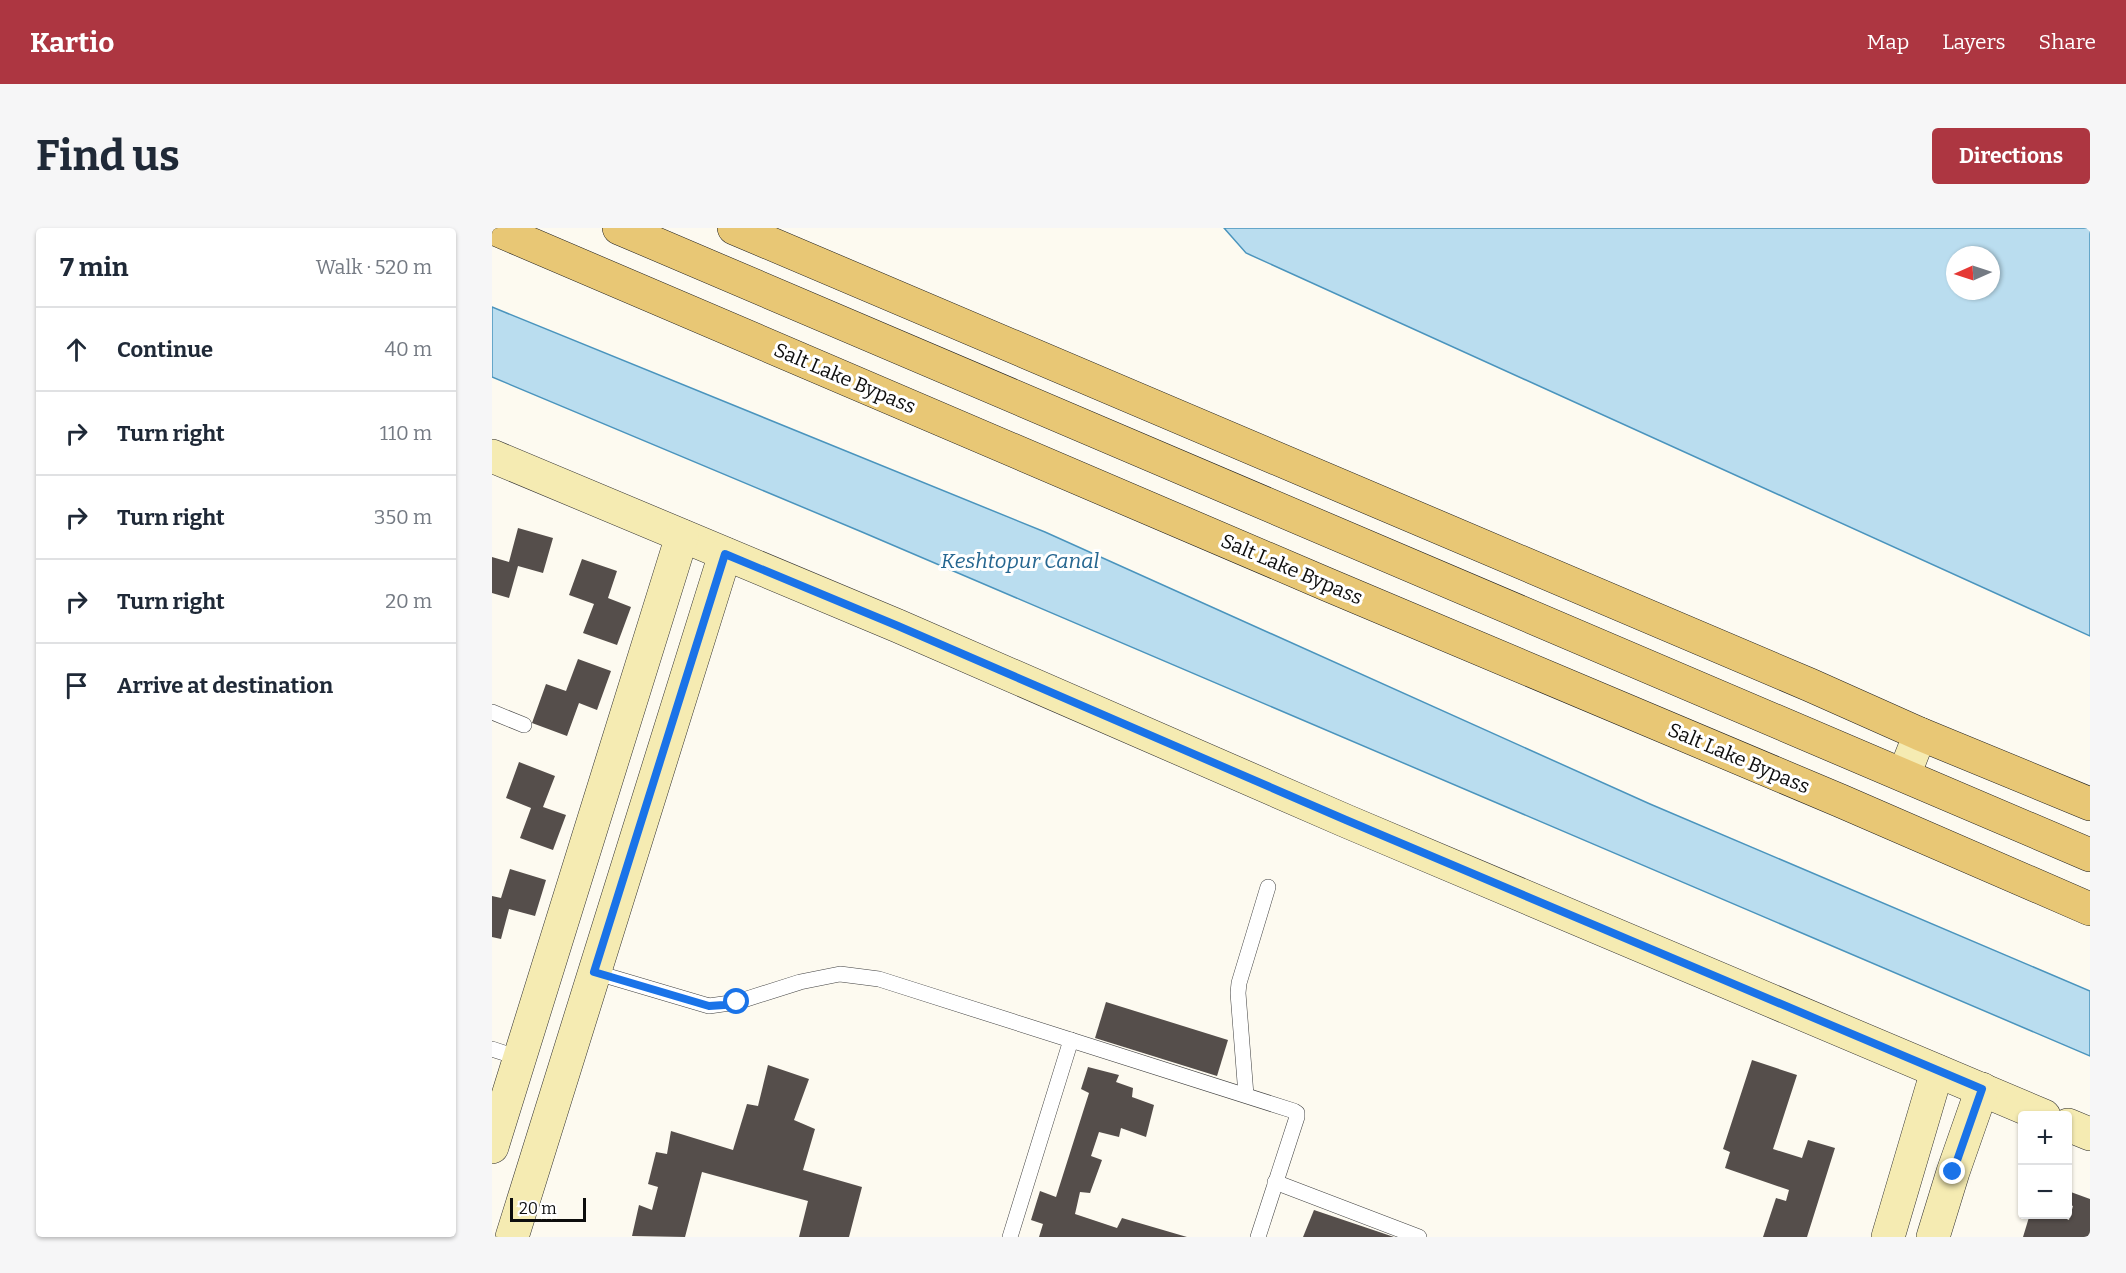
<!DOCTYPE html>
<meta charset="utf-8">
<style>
:root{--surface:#fff;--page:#f6f6f7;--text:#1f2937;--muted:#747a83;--line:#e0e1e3;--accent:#ad3641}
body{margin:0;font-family:Bitter,serif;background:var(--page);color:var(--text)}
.controls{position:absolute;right:18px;bottom:18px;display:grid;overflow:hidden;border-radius:6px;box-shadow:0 2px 4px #0004}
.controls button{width:54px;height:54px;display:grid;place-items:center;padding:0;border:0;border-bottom:2px solid var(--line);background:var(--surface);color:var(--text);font:30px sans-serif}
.compass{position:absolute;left:1454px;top:18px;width:54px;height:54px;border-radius:50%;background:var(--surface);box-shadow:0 2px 4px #0004;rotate:267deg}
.scale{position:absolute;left:18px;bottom:15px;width:76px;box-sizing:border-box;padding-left:6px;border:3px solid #0d0d0d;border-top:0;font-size:16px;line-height:21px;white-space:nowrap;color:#0d0d0d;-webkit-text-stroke:4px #fff;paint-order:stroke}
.stop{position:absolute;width:18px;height:18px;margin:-14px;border:4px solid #1a73e8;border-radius:50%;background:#fff}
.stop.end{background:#1a73e8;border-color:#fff;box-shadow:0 2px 6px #0008}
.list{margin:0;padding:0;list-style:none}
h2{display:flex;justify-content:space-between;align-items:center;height:78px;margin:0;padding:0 24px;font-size:26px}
h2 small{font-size:20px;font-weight:400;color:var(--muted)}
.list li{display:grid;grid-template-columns:39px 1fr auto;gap:18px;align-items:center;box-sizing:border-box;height:84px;padding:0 24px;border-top:2px solid var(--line)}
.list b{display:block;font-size:22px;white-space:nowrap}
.list em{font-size:20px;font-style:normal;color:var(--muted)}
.icon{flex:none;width:33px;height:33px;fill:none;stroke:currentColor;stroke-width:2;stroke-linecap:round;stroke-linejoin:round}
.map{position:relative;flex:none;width:1598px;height:1009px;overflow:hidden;border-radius:6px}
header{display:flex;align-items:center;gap:36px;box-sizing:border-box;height:84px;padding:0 30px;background:var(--accent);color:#fff}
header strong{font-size:28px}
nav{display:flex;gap:33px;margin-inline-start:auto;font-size:21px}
.intro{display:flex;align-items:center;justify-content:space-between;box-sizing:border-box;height:144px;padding:0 36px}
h1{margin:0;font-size:42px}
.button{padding:15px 27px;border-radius:6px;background:var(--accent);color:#fff;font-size:21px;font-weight:700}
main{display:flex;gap:36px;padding:0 36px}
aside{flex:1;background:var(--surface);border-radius:6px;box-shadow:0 2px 4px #0004}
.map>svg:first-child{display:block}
.water{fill:#baddef;stroke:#4a94bd;stroke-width:1.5;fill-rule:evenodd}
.building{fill:#554e4b}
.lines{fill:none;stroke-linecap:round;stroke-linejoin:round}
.lane-casing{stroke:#404040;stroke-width:16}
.secondary-casing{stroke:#2f2f2f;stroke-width:34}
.primary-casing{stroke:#1e1e1e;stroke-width:34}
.lane{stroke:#fff;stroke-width:15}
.secondary{stroke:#f5ebb2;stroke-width:33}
.primary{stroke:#e8c775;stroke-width:33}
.route{stroke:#1a73e8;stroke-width:8}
.labels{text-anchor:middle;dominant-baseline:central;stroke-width:6;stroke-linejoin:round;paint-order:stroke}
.street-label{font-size:20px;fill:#0d0d0d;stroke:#fff}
.water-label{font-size:21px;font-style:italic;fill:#256690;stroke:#fff}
</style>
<header>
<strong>Kartio</strong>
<nav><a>Map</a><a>Layers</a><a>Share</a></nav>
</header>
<div class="intro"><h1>Find us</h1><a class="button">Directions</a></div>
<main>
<aside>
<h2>7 min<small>Walk · 520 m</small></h2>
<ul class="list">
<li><svg class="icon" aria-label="ahead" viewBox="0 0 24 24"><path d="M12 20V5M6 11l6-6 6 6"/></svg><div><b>Continue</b></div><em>40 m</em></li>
<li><svg class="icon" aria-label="right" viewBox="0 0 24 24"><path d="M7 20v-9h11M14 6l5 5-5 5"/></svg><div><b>Turn right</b></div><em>110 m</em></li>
<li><svg class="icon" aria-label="right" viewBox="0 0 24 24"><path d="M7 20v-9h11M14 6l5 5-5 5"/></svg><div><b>Turn right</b></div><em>350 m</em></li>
<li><svg class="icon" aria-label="right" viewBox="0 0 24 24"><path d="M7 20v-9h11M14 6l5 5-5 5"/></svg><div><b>Turn right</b></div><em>20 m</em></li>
<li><svg class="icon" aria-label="arrive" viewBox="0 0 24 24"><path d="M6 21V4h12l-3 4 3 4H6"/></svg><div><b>Arrive at destination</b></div></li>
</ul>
</aside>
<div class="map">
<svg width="1598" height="1009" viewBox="0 0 1598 1009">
<rect width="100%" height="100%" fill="#fdfaf0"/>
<g class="water">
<path d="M732,0H1598V408L754,25ZM1463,27H1499V63H1463Z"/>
<path d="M0,79L553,304L1158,576L1598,763V828L370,304L0,149Z"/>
</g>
<g class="building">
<path d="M26,300L61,310L51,345L26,338L17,370L0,365V329L17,334Z"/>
<path d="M90,331L125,343L116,370L139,379L125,417L91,405L102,376L77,367Z"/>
<path d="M86,431L119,443L105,482L87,475L75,508L40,495L54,456L74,463Z"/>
<path d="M27,534L63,548L51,579L74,587L61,622L28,610L39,580L14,570Z"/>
<path d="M18,641L54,652L43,688L17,681L9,711L0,709V668L9,670Z"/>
<path d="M614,774L736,812L725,848L603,810Z"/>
<path d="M1260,832L1305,847L1281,921L1310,930L1316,912L1343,920L1315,1009H1271L1284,970L1294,973L1297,962L1233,940L1238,924L1231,921Z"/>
<path d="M276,837L317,851L302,892L323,901L311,942L370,959L357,1009H307L316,973L210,944L193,1009L140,1008L147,977L160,982L166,959L156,956L164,924L175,926L179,903L241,922L255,876L266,878Z"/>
<path d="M596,839L627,847L624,854L641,860L640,869L662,877L654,909L629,900L627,909L607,904L599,928L610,932L598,965L588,964L583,986L625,1000L630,990L695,1009H547L551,996L539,992L548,963L564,969L597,865L589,861Z"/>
<path d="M1576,963L1598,971V1009H1531L1538,986H1571L1570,989L1577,992L1581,978L1576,976Z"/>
<path d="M822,982L902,1009H811Z"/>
</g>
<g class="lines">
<g class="lane-casing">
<g id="lane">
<path d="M0,484L32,497"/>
<path d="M102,744L217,778L245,774L308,754L348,746L387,751L802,883L805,885V889L766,1009"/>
<path d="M0,821L28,830"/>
<path d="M754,867L746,765L747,755L776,659"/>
<path d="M783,954L927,1009"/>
<path d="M518,1009L579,812"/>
</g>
</g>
<g class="secondary-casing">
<g id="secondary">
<path d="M0,228L406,398L854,593L1552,888"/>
<path d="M1412,547L1428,506"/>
<path d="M1576,897L1598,906"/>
<path d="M0,919L190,308"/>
<path d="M20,1009L233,326"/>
<path d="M1396,1009L1445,843"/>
<path d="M1441,1009L1461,944L1490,861"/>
</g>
</g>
<g class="primary-casing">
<g id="primary">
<path d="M1,0L834,356L1349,573L1598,681"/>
<path d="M127,0L1598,627"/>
<path d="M242,0L1318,457L1428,506L1598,576"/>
</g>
</g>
<use href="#lane" class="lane"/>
<use href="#secondary" class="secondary"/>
<use href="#primary" class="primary"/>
</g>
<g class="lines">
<path class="route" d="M245,774L232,777L217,778L102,744L233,326L406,398L854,592L1490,861L1461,944"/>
</g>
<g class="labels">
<g class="street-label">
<text transform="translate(353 150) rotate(23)">Salt Lake Bypass</text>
<text transform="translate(800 341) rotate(23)">Salt Lake Bypass</text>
<text transform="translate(1247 530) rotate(23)">Salt Lake Bypass</text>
</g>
<g class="water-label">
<text x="528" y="333">Keshtopur Canal</text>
</g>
</g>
</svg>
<div class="controls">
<button>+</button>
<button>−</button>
</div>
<svg class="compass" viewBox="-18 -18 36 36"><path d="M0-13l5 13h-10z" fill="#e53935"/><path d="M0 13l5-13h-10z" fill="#747a83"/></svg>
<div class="scale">20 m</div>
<div class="stop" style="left:245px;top:774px"></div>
<div class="stop end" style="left:1461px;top:944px"></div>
</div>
</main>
